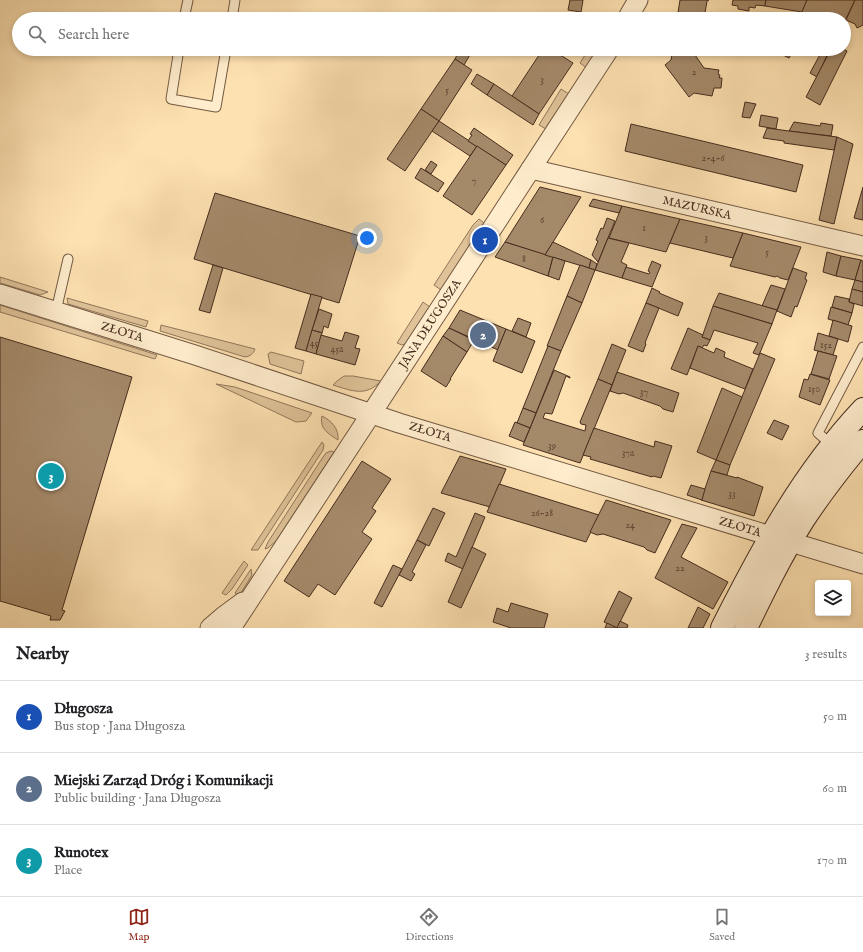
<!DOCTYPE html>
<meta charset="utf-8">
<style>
:root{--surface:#fff;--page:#f6f6f6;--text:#202124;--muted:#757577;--line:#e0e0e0;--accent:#8f2418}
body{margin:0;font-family:"IM FELL English",serif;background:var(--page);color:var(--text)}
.controls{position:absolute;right:12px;bottom:12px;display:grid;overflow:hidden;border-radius:4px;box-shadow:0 2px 6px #0003}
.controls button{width:36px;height:36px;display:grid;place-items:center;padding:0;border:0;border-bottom:1px solid var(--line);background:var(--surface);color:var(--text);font:20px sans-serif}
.you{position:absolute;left:367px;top:238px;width:14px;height:14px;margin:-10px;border:3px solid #fff;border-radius:50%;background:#1a73e8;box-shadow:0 0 0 6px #1a73e833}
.badge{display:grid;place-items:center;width:26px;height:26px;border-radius:50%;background:var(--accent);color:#fff;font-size:13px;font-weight:700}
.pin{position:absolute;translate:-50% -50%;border:2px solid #fff;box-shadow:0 1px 4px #0006}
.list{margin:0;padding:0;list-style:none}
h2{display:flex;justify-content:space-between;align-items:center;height:52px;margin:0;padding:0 16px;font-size:17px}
h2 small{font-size:13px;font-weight:400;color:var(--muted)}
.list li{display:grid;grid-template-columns:26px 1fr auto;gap:12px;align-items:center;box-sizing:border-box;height:72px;padding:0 16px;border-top:1px solid var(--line)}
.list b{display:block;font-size:15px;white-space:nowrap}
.list p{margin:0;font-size:13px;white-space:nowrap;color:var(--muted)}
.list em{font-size:13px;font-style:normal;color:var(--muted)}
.icon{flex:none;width:22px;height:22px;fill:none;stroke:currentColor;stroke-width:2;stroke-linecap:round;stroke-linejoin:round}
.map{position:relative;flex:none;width:863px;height:628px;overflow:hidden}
.search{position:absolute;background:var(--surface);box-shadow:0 2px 6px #0003;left:12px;right:12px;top:12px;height:44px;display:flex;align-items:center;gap:10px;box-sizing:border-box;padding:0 14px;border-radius:22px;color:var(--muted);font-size:15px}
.sheet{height:268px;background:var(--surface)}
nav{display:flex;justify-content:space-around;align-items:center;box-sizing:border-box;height:56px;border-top:1px solid var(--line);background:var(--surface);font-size:11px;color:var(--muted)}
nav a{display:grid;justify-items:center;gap:2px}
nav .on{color:var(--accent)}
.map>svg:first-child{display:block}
.green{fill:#dfc298;stroke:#92775b}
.building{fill:#a58a6a;stroke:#452c1e}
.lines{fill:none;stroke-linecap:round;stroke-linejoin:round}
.lane-casing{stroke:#735943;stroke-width:11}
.street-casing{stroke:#735943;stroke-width:21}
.secondary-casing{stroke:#452c1e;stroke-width:24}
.lane{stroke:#feeccc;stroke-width:9}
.street{stroke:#feeccc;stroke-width:19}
.secondary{stroke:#feeccc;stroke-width:22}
.labels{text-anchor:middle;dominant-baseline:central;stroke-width:3;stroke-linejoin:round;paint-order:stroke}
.number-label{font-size:10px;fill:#5d4431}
.street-label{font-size:12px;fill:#452c1e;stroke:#feeccc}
</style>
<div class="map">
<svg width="863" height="628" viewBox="0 0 863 628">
<rect width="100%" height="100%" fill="#fee1b1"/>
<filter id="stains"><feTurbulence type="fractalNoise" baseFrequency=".005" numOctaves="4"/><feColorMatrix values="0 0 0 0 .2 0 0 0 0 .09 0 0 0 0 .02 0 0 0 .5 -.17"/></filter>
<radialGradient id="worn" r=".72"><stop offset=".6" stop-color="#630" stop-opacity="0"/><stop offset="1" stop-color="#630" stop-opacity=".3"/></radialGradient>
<g class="green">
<path d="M589,49H594L596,55L587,68L580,63Z"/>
<path d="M561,89L569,94L546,129L539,125Z"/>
<path d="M479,219L484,223L441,290L434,285L473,225Z"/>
<path d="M0,277L48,292L40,295L0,283Z"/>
<path d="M67,298L148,321L146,327L68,304Z"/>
<path d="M423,302L430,307L405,344L402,345L397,343Z"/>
<path d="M0,305L157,355L155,359L0,312Z"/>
<path d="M161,325L255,349C253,354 251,356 245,357L160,331Z"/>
<path d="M271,352L304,361L301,374L270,364L268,354Z"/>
<path d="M344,376H353L381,381C366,397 352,391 333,385L337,381Z"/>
<path d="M216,384L235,387L312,413L306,421L296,422Z"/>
<path d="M322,416C332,421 339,429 338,440C329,434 319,429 322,416Z"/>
<path d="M322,442L324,445L323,450L258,550H251Z"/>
<path d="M331,451L334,452L276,541L268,548L265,549L268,542L323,457L326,453Z"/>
<path d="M244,561L248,565L232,589L226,595L222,593Z"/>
<path d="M251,569L252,575L239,596L235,593Z"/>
</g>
<g class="building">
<path d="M570,0H583L581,12L568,10Z"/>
<path d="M680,0H709L707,1L704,19H677Z"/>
<path d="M733,0H766L765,6L756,5L755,8L749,7V11L738,9V6L732,5Z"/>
<path d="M766,0H807L802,12L765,6Z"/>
<path d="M807,0H855L844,23V19H815L800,16Z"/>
<path d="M855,0H863V25L857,28L855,24L846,20Z"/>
<path d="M460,49H471L469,52L471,53L464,65L455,59Z"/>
<path d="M543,49H551L573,63L539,114L512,96Z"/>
<path d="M551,49H566L561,56Z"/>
<path d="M668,49H696L695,55L704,68L719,70L718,74L720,75L719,78H722L721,88H714L712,96L694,93L689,97L665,65L671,60L672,54Z"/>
<path d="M770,49H783L781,54Z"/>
<path d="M783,49H794L789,58L781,54Z"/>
<path d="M823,49H830L817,77L810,73Z"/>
<path d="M831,49H843L847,51L820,105L806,97Z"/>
<path d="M455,59L472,70L439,121L421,109Z"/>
<path d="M477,74L494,84L487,95L471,84Z"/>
<path d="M494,84L539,114L533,125L487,95Z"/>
<path d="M745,102L756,104L750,118L742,117Z"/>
<path d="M421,109L439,121L405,171L387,159Z"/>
<path d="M761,115L778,118L776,129L759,126Z"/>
<path d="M439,121L477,146L470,156L432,131Z"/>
<path d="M794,122L820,126L821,123L833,125L831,136L789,131Z"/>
<path d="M631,124L803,165L796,192L625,151Z"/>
<path d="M474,128L513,155L506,165L468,141L472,135L470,134Z"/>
<path d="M767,128L789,131L837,137L834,150L784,143V141L763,138Z"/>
<path d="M837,137L853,144L834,224L819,220Z"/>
<path d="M477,146L506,165L472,215L443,196Z"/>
<path d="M431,161L437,165L431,174L425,170Z"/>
<path d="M421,168L444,183L438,192L415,178Z"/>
<path d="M540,187L581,197L545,255L505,242Z"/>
<path d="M863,187V220L854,218Z"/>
<path d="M215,193L360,236L339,303L194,259Z"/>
<path d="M593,199L622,206L619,213L589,206Z"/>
<path d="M622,206L680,219L666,252L609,238Z"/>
<path d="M607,218L615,221L598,262L592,255L598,241L596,240L601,228L603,229Z"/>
<path d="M680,219L743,233L733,258L670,243Z"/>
<path d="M743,233L801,247L788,280L780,278L777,276L775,277L730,266Z"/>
<path d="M608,238L629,243L621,262L627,265L622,278L595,270Z"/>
<path d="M505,242L553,257L548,276L495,257Z"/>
<path d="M553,242L591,260L589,268L545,255Z"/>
<path d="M827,252L841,256L836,276L823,272Z"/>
<path d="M841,256L861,260L855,280L836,276Z"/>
<path d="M553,257L565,261L559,280L548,276Z"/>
<path d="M591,260L597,264L595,270L589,268Z"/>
<path d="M861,260L863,261V282L855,280Z"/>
<path d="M652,261L661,265L652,287L622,278L626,267L649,274L650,272L648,271Z"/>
<path d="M213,265L223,268L210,313L199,310Z"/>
<path d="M580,265L595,270L582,303L567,296Z"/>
<path d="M793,268L807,273L805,279L807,280L797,307L795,306L791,317L777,311Z"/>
<path d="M855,280L863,282V292L852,289Z"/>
<path d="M771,285L785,289L777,310L762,306Z"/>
<path d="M652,288L660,292L659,293L683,303L678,316L646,303Z"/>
<path d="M852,289L863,292V306L849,302Z"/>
<path d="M719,293L777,310L772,324L713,306Z"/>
<path d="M311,294L322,297L306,351L295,348Z"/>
<path d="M567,296L582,303L561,351L547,346Z"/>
<path d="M835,296L849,299V302L854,304L852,313L832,307Z"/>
<path d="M646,303L659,308L645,343L646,344L643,352L628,346Z"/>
<path d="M713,306L772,324L759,355L753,353L758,343L714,330L710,340L702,337Z"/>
<path d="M831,307L852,313L848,325L828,319Z"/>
<path d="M319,309L332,314L328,328L324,326L322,333L312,330Z"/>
<path d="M460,310L506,329L498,350L449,328Z"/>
<path d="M518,318L531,323L526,337L512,331Z"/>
<path d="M833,320L852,326L848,342L829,336Z"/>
<path d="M449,328L474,340L467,352L443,336Z"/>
<path d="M688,328L703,335L702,337L710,340L707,346L704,345L702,348L698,346L687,375L671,369Z"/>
<path d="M506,329L535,341L522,373L493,361Z"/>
<path d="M312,330L322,333L316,354L306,351Z"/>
<path d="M345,332L359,336L355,348L360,349L355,365L316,354L321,335L342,341Z"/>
<path d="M818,333L838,339L833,355L814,350Z"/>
<path d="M443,336L467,352L450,379H451L446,387L421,371Z"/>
<path d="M0,337L132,377L62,610L65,611L60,620H50L51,616L0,601Z"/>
<path d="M612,344L626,350L612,385L598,379Z"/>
<path d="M548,346L561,351L536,413L523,408Z"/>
<path d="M698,346L714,353L716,348L725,352L724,357L753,369L745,389L690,368Z"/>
<path d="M818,351L837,356L829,379L811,374Z"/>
<path d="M760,353L775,359L730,465L716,460Z"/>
<path d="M554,370L570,377V378L566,376L552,414L545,413L543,418L585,431L586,425L581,424L580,422L598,379L612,385L580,463L523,445Z"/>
<path d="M617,372L679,393L673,412L663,409L660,406L623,393L619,394L610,391Z"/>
<path d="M810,374L830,380L820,405L799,397L804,379L808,380Z"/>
<path d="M722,388L742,397L716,460L697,452Z"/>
<path d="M523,408L536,413L530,428L517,423Z"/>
<path d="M774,420L789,426L782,440L767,433Z"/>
<path d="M515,422L530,428L524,442L509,436Z"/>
<path d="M594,428L654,447L655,441L672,446L661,478L653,476L652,477L590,459L591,457L583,455Z"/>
<path d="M460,456L506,469L490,507L441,493Z"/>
<path d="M716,460L730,465L727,475L711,471Z"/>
<path d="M362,461L391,479L372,508L376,511L362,532L372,539L335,595L318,584L309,597L284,581Z"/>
<path d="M711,471L737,478V477L763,487L754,516L701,500Z"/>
<path d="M499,484L599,515L586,542L487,512Z"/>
<path d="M691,485L705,489L702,500L687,495Z"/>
<path d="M606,500L671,520L655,553L647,550L644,547L603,534L597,535L590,532Z"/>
<path d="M433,508L445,513L429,546L417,540Z"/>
<path d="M475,513L485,517L463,569L445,561L448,553L456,557Z"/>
<path d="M682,524L697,528L681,557L728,582L713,609L655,578Z"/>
<path d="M417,540L426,545L412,572L415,574L411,581L399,575Z"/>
<path d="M472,547L486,554L461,608L448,602Z"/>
<path d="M393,565L402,569L382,607L374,603Z"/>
<path d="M619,591L632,598L617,628L604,622Z"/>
<path d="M511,603L548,614L544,628H511L493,622L497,608L508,612Z"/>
<path d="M698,607L710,614L703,628H688Z"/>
<path d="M620,621L628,625L627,628H617Z"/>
<path d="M607,623L617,628H605Z"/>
</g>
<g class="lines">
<g class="lane-casing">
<g id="lane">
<path d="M184,19L188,0"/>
<path d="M232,19L235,0"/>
<path d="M179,49L171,99L216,107L226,49"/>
<path d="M56,311L68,259"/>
<path d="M832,445L818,433L863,347"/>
</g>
</g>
<g class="street-casing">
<g id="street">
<path d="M627,19L638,0"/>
<path d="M531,169L863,246"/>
<path d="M0,294L195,355L399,423L863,564"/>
<path d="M210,628L224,616L243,602"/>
<path d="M231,628L439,310L609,49"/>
</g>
</g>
<g class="secondary-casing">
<g id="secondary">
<path d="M722,628C762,549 802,474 863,409"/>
<path d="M746,628C764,591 782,554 804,519C822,492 842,466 863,441"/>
</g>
</g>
<use href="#lane" class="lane"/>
<use href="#street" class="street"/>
<use href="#secondary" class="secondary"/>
</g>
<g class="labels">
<g class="number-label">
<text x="694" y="72">2</text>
<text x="542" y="80">3</text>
<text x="447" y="90">5</text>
<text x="713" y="158">2-4-6</text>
<text x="474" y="181">7</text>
<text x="542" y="220">6</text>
<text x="644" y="228">1</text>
<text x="706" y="238">3</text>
<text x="767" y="252">5</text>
<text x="524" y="259">8</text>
<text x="314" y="343">45</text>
<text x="826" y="345">152</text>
<text x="337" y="349">45a</text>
<text x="814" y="389">150</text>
<text x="644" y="392">37</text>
<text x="552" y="446">39</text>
<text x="628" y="453">37a</text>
<text x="732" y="494">33</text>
<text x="542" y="513">26-28</text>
<text x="630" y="525">24</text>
<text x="680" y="568">22</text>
</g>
<g class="street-label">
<text transform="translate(697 208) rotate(13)">MAZURSKA</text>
<text transform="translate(430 324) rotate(-57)">JANA DŁUGOSZA</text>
<text transform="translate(122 332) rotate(17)">ZŁOTA</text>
<text transform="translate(430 432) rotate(17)">ZŁOTA</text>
<text transform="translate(740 527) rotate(17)">ZŁOTA</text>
</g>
</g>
<rect width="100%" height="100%" filter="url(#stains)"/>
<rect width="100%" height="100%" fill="url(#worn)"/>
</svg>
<div class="controls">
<button><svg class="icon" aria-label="layers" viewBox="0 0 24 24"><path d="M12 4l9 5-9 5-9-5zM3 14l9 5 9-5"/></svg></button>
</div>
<div class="you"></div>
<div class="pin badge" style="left:485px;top:240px;background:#1a4fb4">1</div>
<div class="pin badge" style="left:483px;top:335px;background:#5c6f8a">2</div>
<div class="pin badge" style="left:51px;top:476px;background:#0f9aa8">3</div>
<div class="search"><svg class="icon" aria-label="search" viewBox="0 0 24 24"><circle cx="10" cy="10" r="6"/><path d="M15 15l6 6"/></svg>Search here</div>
</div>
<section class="sheet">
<h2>Nearby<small>3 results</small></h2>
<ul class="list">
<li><span class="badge" style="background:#1a4fb4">1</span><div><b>Długosza</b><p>Bus stop · Jana Długosza</p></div><em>50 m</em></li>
<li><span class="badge" style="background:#5c6f8a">2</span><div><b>Miejski Zarząd Dróg i Komunikacji</b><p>Public building · Jana Długosza</p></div><em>60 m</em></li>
<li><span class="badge" style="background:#0f9aa8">3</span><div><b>Runotex</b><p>Place</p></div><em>170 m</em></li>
</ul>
</section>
<nav>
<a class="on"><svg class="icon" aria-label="map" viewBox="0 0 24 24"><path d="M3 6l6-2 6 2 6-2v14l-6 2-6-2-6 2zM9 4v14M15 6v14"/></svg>Map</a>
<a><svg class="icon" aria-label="directions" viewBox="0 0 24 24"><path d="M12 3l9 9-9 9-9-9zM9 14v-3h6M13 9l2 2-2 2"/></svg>Directions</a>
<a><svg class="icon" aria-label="saved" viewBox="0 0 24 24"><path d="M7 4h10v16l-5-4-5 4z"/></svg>Saved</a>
</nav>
